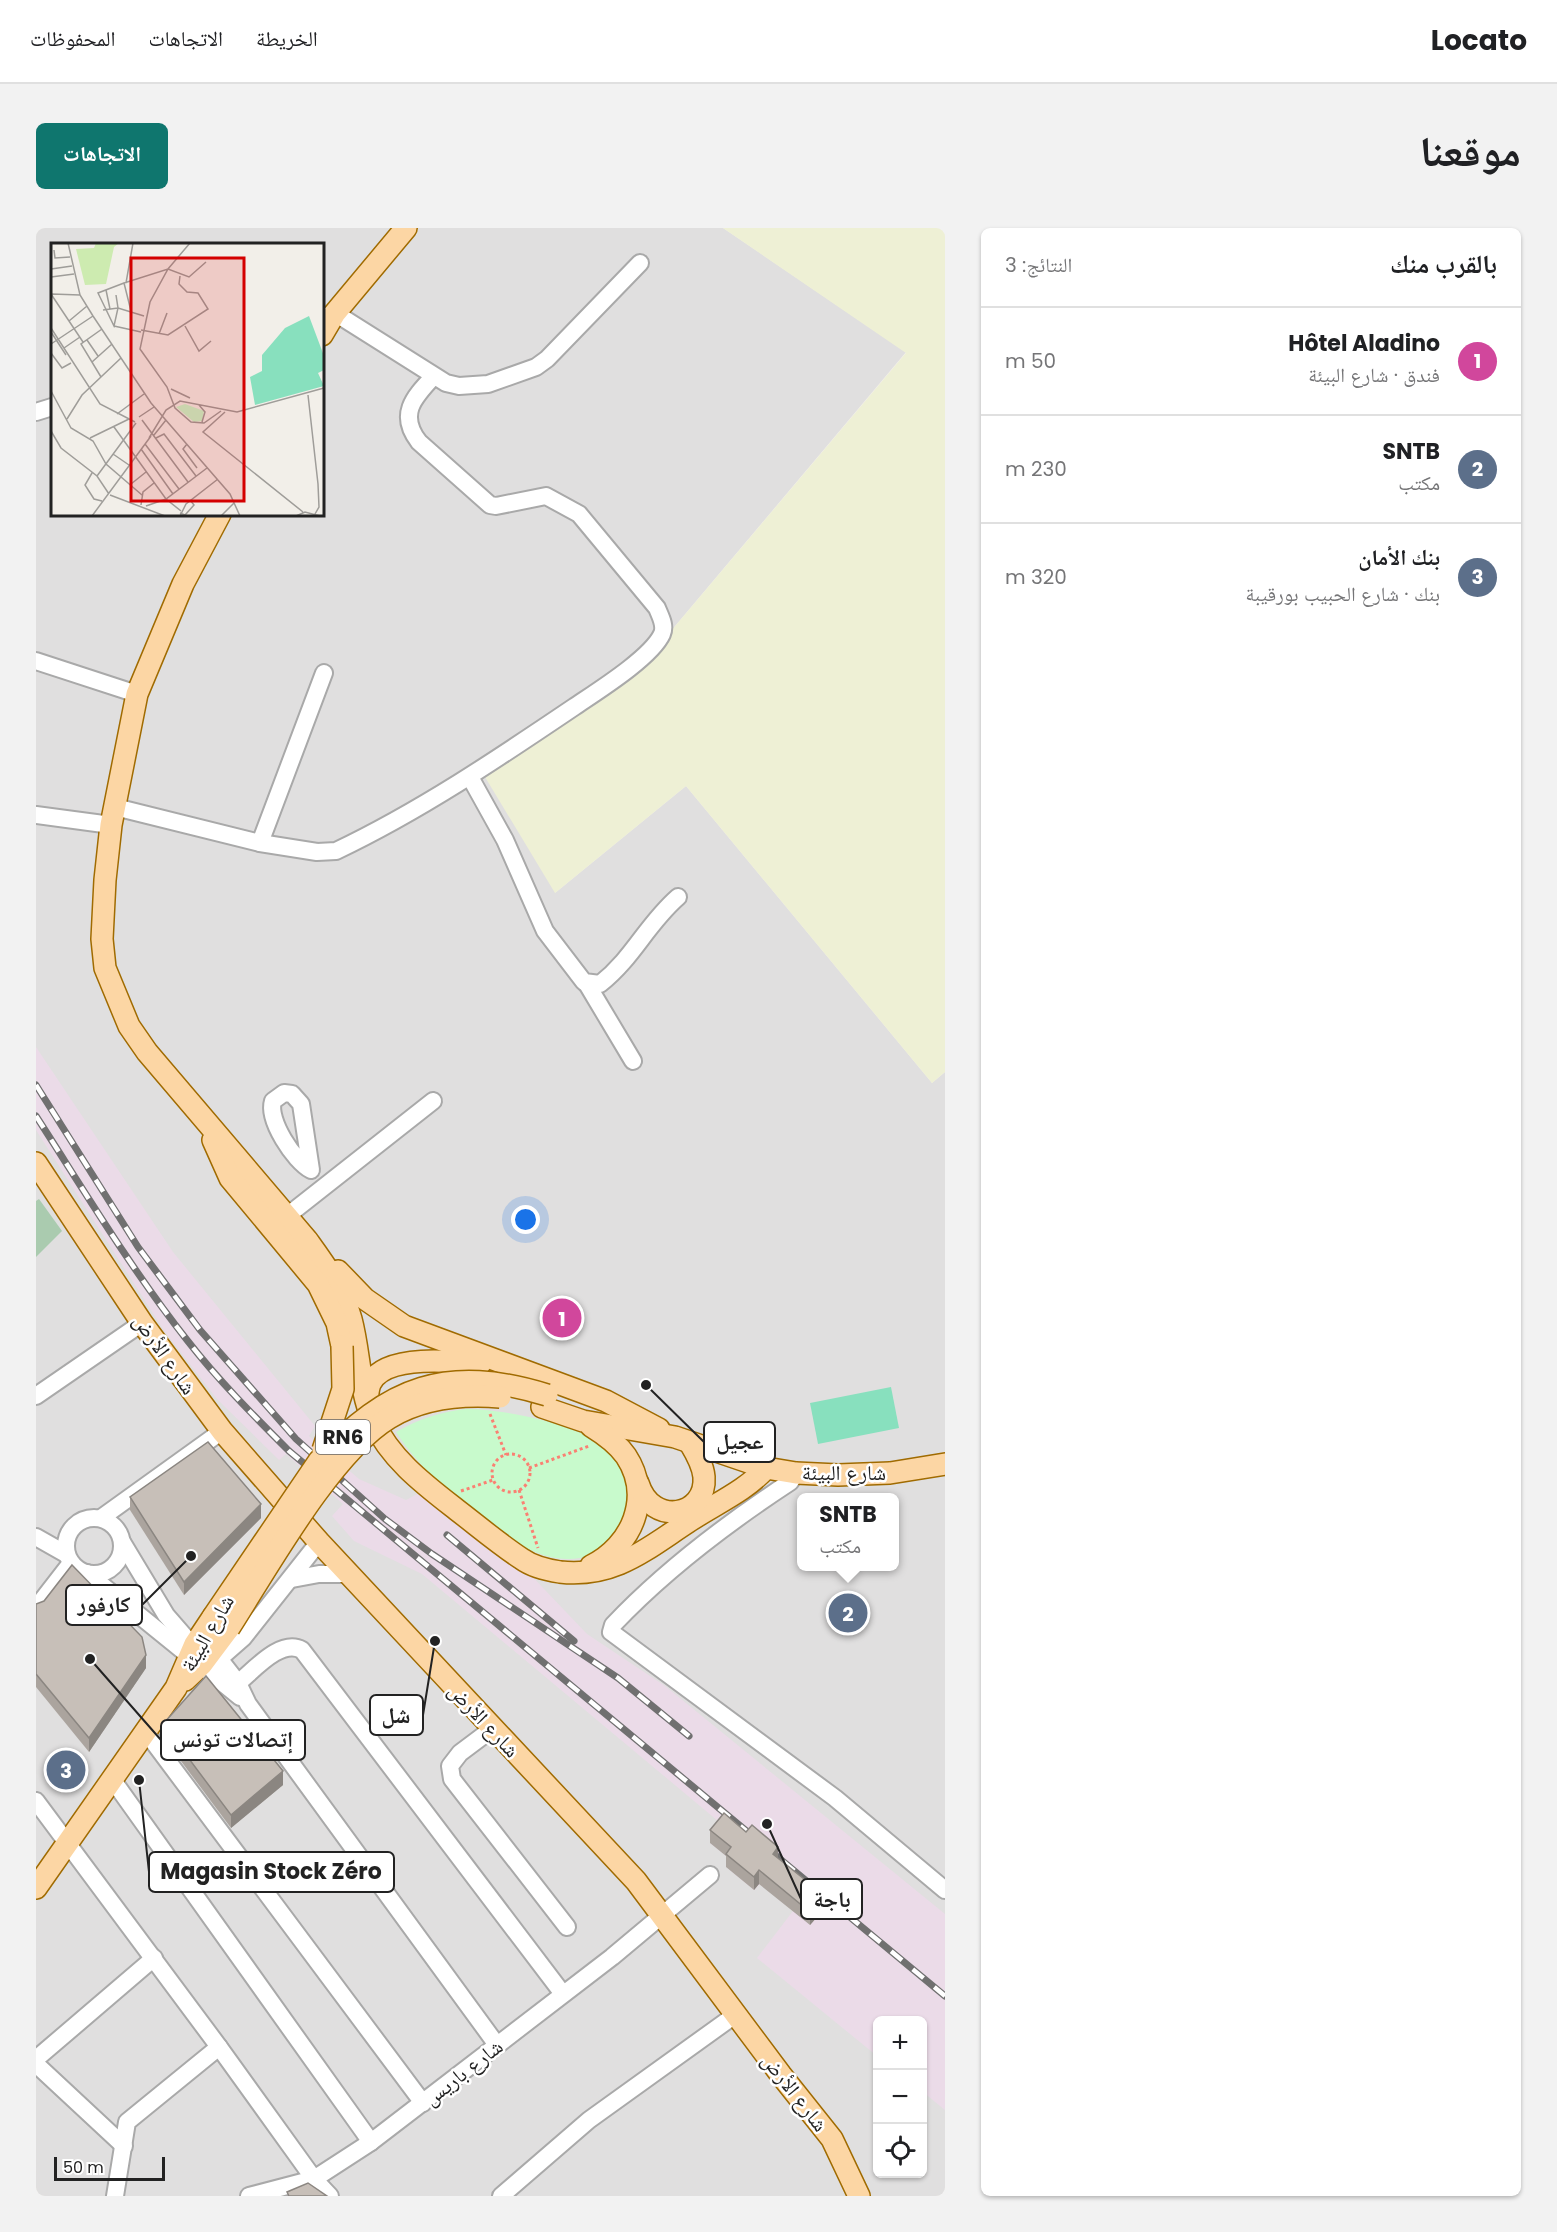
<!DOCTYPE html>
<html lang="ar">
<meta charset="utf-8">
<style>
:root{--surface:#fff;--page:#f2f2f2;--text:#202124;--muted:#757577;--line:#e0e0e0;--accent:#0f766e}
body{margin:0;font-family:Poppins,"Noto Naskh Arabic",sans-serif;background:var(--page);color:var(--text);direction:rtl}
.controls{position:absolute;right:18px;bottom:18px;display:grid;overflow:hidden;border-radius:9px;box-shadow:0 2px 4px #0004}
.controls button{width:54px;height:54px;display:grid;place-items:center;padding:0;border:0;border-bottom:2px solid var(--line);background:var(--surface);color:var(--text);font:30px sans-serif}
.scale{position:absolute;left:18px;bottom:15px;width:111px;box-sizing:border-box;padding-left:6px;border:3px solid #222;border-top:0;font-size:16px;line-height:21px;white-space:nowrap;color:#222;-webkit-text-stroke:4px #fff;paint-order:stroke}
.you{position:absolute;left:490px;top:992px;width:21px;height:21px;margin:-15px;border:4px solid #fff;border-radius:50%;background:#1a73e8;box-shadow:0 0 0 9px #1a73e833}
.badge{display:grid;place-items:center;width:39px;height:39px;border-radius:50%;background:var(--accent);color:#fff;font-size:20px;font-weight:700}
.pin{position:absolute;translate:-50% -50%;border:3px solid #fff;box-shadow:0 2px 6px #0006}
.popup{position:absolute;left:761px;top:1265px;width:102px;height:78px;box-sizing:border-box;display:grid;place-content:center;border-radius:9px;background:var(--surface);filter:drop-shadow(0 2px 4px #0005);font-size:20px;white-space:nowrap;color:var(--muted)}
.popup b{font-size:22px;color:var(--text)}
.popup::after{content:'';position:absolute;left:50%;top:100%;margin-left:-12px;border:12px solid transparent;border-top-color:var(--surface)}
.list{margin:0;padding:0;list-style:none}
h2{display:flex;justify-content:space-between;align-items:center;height:78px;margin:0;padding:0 24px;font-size:26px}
h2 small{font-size:20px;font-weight:400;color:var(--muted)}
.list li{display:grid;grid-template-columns:39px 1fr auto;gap:18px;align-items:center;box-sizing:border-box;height:108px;padding:0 24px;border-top:2px solid var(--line)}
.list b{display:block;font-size:22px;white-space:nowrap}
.list p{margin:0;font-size:20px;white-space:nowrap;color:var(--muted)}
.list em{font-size:20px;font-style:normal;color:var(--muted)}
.icon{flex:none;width:33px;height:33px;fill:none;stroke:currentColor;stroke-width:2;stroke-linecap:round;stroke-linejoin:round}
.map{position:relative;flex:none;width:909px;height:1968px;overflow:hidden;direction:ltr;border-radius:9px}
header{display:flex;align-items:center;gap:36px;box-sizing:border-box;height:84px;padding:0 30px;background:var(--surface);border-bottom:2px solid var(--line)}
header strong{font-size:28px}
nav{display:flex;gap:33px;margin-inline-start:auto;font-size:21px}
.intro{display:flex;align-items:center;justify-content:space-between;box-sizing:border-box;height:144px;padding:0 36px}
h1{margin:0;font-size:42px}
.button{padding:15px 27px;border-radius:9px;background:var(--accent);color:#fff;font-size:21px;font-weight:700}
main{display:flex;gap:36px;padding:0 36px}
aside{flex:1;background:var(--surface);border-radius:9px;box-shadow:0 2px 4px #0004}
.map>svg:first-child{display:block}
.residential{fill:#e0dfdf;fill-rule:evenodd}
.industrial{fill:#ebdbe8}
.farmland{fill:#eef0d5}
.cemetery{fill:#aacbaf}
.park{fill:#c8facc}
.pitch{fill:#88e0be}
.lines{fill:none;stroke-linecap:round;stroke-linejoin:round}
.minor-casing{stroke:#a9a9a9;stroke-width:20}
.major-casing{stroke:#a06b00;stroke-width:24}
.path{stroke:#fa8072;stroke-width:3;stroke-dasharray:3 3;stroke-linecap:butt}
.minor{stroke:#fff;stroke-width:16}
.major{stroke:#fcd6a4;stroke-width:21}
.rail-casing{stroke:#707070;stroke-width:7}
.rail{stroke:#fff;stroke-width:4.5;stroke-dasharray:14;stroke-linecap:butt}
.major-bridge-casing{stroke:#a06b00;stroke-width:24;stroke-linecap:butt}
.major-bridge{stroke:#fcd6a4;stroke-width:21}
.wall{fill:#aba49e}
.shaded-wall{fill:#8b8681}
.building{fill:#c7bfb8;stroke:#8b8681;stroke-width:1.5}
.labels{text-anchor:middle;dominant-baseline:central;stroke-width:5;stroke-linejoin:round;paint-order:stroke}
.shield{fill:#fff;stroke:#646464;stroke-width:1.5}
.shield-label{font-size:20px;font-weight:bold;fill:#222}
.street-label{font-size:21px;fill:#222;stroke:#fff}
.inset-road{fill:none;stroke:#9f9d99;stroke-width:1.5}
.view{fill:#d40000;fill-opacity:0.15;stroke:#d40000;stroke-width:3}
.inset-edge{fill:none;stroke:#222;stroke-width:3}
.leader{fill:none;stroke:#222;stroke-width:2}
.callout-dot{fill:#222;stroke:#fff;stroke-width:2}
.callout{fill:#fff;stroke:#222;stroke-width:2}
.callout-label{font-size:22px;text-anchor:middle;font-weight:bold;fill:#222}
</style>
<header>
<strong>Locato</strong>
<nav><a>الخريطة</a><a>الاتجاهات</a><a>المحفوظات</a></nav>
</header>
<div class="intro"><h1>موقعنا</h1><a class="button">الاتجاهات</a></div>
<main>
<aside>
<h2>بالقرب منك<small>النتائج: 3</small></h2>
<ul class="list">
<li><span class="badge" style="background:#d1479c">1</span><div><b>Hôtel Aladino</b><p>فندق · شارع البيئة</p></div><em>50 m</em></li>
<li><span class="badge" style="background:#5c6f8a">2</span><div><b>SNTB</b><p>مكتب</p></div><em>230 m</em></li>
<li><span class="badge" style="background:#5c6f8a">3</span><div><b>بنك الأمان</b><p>بنك · شارع الحبيب بورقيبة</p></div><em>320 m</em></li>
</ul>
</aside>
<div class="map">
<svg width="909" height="1968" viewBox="0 0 909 1968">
<rect width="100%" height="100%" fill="#f2efe9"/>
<path class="residential" d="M0,0H687L870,124L613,429L519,665L650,558L896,855L909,844V1968H0ZM16,16H286V286H16ZM766,1270H858V1338H766ZM842,1792H886V1946H842Z"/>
<path class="industrial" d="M0,819L137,1024L279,1198L273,1208L323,1251L370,1272L385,1264L488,1340L551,1406L629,1458L909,1686V1882L887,1864L886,1792H842L841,1828L721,1730L757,1683L724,1656L718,1662L690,1639L695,1632L674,1615L688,1598L386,1346L318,1313L296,1288L307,1276L250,1226L243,1232L181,1171L129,1104L0,902Z"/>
<path class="farmland" d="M687,0H909V844L896,855L650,558L519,665L443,539L613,429L870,125Z"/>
<path class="cemetery" d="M3,971L26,1003L0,1029V973Z"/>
<path class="park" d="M430,1181C467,1181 551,1197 576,1225C609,1263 586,1333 531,1331C496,1330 465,1306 439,1285C409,1261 380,1236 360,1204C383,1191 404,1184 430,1181Z"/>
<path class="pitch" d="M855,1159L863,1200L782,1216L774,1175Z"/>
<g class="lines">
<g class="minor-casing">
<g id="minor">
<path d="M287,89L299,85L410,155L423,158L452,156L500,139L511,131L604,35"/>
<path d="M0,184L16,179"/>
<path d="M0,433L101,466"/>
<path d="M434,549L469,612L509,703L548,754L564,756C598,729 610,697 642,669"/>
<path d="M79,579L224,615L281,624L300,623C384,583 461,531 538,479C560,464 615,430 626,406C630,397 624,388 621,380L543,286L510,268L460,278L454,277L383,214C362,187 377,170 397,149"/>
<path d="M0,587L75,597"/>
<path d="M224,615L288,445"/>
<path d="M551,756L597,833"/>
<path d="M248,865L256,866L265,876L275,942C258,933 231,892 237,873Z"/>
<path d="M251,988L397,873"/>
<path d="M0,1168L106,1095"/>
<path d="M760,1245L754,1254C690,1296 630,1341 577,1397L575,1404L799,1570L909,1662"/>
<circle cx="58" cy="1318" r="28"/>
<path d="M65,1290L186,1203"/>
<path d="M0,1309L30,1326"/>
<path d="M86,1314L130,1387L150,1410L188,1437L202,1455L212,1476L461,1817"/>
<path d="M51,1345L204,1469"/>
<path d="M256,1351L283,1346H314"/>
<path d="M0,1380L35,1335"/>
<path d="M175,1438L207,1410L283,1314"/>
<path d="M202,1455C218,1442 245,1410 266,1422L527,1766"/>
<path d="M456,1501L424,1525L414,1538L416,1551L531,1699"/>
<path d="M110,1504L387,1875"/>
<path d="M76,1551L335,1914"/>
<path d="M0,1573L183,1819L278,1951L294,1968"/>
<path d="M0,1831L118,1730"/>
<path d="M0,1836L88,1918"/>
<path d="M79,1968L91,1894L183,1819"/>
<path d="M213,1968L278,1951L335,1914L576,1729L674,1647"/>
<path d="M465,1968L553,1892L699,1787"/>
</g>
</g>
<g class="major-casing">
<g id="major">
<path d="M286,107L299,85L370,0"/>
<path d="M184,286L147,356L101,466L75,597L69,652L66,711L69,740L93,798L111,824L271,1012C289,1037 307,1061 315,1091C324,1125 323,1161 337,1193C354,1231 389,1257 421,1282C442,1298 463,1316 486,1331C497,1339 511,1342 524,1344C578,1350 609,1322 652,1294C677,1277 710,1263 730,1240"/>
<path d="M177,912L194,950L282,1056L301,1095L306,1118"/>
<path d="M0,935L106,1095L186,1203L283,1314L600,1653L745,1847L796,1911L823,1968"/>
<path d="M302,1043L329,1071L368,1098L570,1173L623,1201"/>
<path d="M331,1172C332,1166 332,1159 335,1154C351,1126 417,1133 444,1136"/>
<path d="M506,1179L547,1193L639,1209L730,1240L760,1245L802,1247L854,1245L909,1236"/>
<path d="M555,1198C568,1206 581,1215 590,1228C617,1269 596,1318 555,1338"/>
<path d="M602,1255C616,1300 671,1288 668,1249C667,1237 660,1225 654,1215"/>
<path d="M149,1452L166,1436L193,1400"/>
<path d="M0,1660L140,1460L159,1416L177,1389"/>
</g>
</g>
<g class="path">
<path d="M454,1186L470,1227"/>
<circle cx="475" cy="1245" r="19"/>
<path d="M493,1240L553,1218"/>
<path d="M483,1262L502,1320"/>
<path d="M425,1263L457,1252"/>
</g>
<use href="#minor" class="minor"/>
<use href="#major" class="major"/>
<g class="rail-casing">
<g id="rail">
<path d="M0,857L102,1019L164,1102L260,1211L349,1291L396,1326L582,1450L653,1508"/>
<path d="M0,888C49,964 95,1041 151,1112C182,1152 218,1188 253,1223L909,1768"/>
<path d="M411,1307L538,1413"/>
</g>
</g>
<use href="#rail" class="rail"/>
<g class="major-bridge-casing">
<g id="major-bridge">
<path d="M287,1222L307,1161L306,1118"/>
<path d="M177,1389L283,1233C353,1158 411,1136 511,1167"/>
<path d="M193,1400C231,1341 295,1225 353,1190C386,1170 426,1166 464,1169"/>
</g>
</g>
<use href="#major-bridge" class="major-bridge"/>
</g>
<g class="wall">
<path d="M94,1269L225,1290L148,1367L94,1282Z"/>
<path d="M0,1376L110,1440L53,1524L0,1459Z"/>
<path d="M127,1496L247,1557L195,1600L127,1509Z"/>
<path d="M674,1602L742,1630L788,1681L774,1697L723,1656L718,1662L690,1639V1628L674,1615Z"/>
</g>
<g class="shaded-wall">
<path d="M225,1276V1290L148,1367V1354Z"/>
<path d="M110,1427V1440L53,1524V1510Z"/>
<path d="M247,1543V1557L195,1600V1587Z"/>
<path d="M742,1619V1632L737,1626Z"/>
<path d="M723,1642V1656L718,1662V1649Z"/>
<path d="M788,1667V1681L774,1697V1684Z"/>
</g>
<g class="building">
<path d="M172,1214L225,1276L148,1354L94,1269Z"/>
<path d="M36,1337L106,1409L110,1427L53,1510L0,1446V1376L8,1373Z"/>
<path d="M170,1448L247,1543L195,1587L127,1496Z"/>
<path d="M688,1585L710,1604L716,1597L742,1619L737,1626L788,1667L774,1684L723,1642L718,1649L690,1626L695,1619L674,1602Z"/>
<path d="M272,1955L291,1968H253L251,1964Z"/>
</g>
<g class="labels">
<rect class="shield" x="280" y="1192" width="54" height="34" rx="4.5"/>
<g class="shield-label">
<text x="307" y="1209">RN6</text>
</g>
<g class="street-label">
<text transform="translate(129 1126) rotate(55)">شارع الأرض</text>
<text x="808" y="1244">شارع البيئة</text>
<text transform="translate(171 1405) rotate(-60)">شارع البيئة</text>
<text transform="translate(448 1492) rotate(47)">شارع الأرض</text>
<text transform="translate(427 1844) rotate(-38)">شارع باريس</text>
<text transform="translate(759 1864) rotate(52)">شارع الأرض</text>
</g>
</g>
<g transform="translate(15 15)">
<rect width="273" height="273" fill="#f2efe9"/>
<path d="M45,0H68L63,4L55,41L34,42L25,6L43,5Z" fill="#cdebb0"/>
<path d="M134,161L153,168L151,178L143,179L125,164Z" fill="#c8facc"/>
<path d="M258,73L273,113V127L267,130L273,143L204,162L199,134L211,128V112L234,85Z" fill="#88e0be"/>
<path class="inset-road" d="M17,0L29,52L42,73L100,160L179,251L189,273M87,0H119M139,0L117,26L99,59L89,106L116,144L124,165L140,179L153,180L170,168M3,7L4,15L19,14M0,26L21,23M0,34L23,31M75,40L82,0M55,47L59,66M0,51L32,99M1,51L29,52M65,52L67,65L63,83L47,50L73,40M52,67L67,65L93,73M80,68L73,40L117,26L138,34L155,19M18,78L36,63M63,83L90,89M134,83L148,108L160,98M0,85L49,161L84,179M90,87L117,92L157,66L147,50L136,49L128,41L129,33M0,89L15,112M108,91L116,70M36,97L47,113M0,101L42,73M13,105L29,94M0,110L11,125L20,120M41,119L61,101M50,134L30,101L51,86M120,146L139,155M0,148L20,185L42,198L55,221L91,252M257,152L267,241L268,264L264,271M148,162L154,169L151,179M174,169L152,189L252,269M66,171L93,151M88,174L103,164M16,176L31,152L70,115M91,177L137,239M63,184L115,256L130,268M0,188L10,205L46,233L58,251M103,192L115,177M39,195L78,176M98,195L115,167L129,158L186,169L273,145M105,195L113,191L145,233M94,201L128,246M136,201L132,206L146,225M90,206L122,251M62,211L78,222M41,230L34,242L43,256L51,258M46,233L85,180M80,241L95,229M59,252L114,273M90,262L92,249L103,240M95,263L115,256L156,225M129,270L134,272L143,262L139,257M41,273L100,193M129,273L135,261L167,236M170,273L183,260M245,273L254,269L269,273"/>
<path class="view" d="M80,15H193V258H80Z"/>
<rect width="273" height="273" class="inset-edge"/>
</g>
<path class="leader" d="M610 1157L668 1214M155 1328L106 1377M399 1413L387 1487M54 1431L125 1512M103 1552L113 1644M731 1596L765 1671"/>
<g class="callout-dot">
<circle cx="610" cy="1157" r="6"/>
<circle cx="155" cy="1328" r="6"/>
<circle cx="399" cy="1413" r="6"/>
<circle cx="54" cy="1431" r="6"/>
<circle cx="103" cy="1552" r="6"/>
<circle cx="731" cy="1596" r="6"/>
</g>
<g class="callout">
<rect x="668" y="1194" width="71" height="40" rx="6"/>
<rect x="30" y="1357" width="76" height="40" rx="6"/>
<rect x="334" y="1467" width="53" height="40" rx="6"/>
<rect x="125" y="1492" width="144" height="40" rx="6"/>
<rect x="113" y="1624" width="245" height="40" rx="6"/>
<rect x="765" y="1651" width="61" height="40" rx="6"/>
</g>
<g class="callout-label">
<text x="704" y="1221">عجيل</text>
<text x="68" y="1384">كارفور</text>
<text x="360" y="1495">شل</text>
<text x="197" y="1519">إتصالات تونس</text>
<text x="235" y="1651">Magasin Stock Zéro</text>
<text x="796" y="1679">باجة</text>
</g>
</svg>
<div class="controls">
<button>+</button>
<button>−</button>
<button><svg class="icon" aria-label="locate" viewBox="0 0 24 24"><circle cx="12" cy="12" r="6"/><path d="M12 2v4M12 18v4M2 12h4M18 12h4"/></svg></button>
</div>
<div class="scale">50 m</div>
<div class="you"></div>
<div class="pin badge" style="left:526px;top:1090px;background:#d1479c">1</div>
<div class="pin badge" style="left:812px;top:1385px;background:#5c6f8a">2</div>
<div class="popup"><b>SNTB</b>مكتب</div>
<div class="pin badge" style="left:30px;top:1542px;background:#5c6f8a">3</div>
</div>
</main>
